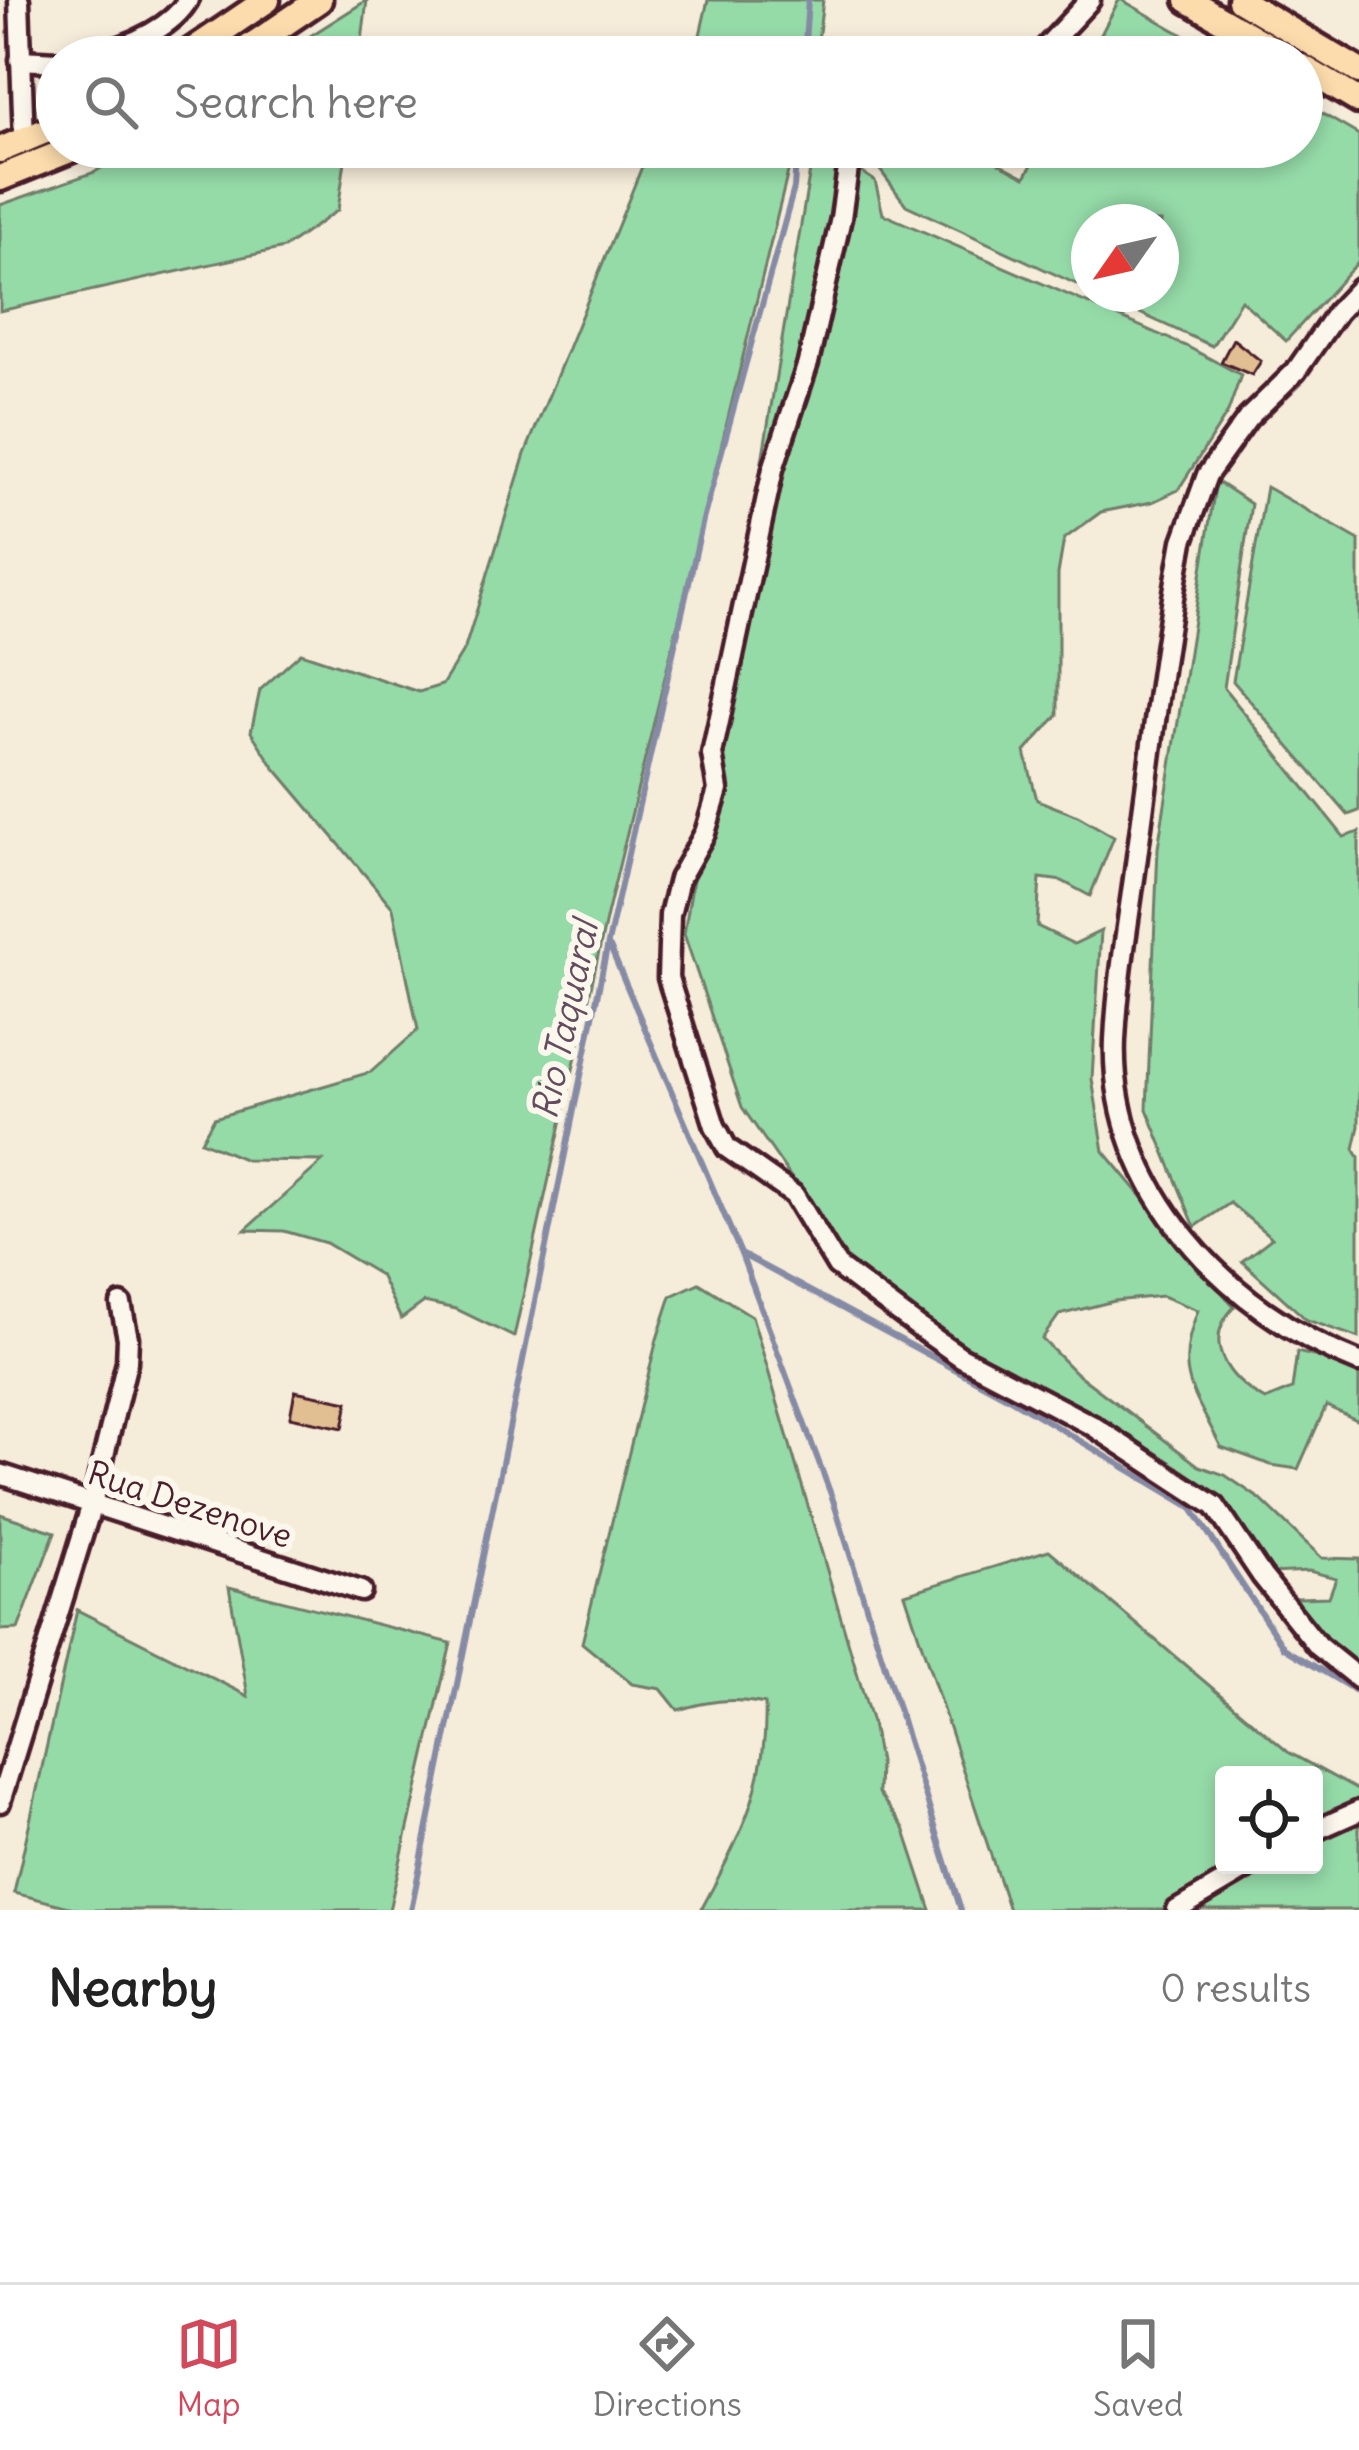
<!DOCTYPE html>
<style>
:root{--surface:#fff;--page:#f6f6f6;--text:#222;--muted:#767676;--line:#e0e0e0;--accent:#d1495b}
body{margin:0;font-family:Delius,sans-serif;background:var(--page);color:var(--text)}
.controls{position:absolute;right:36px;bottom:36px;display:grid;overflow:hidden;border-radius:12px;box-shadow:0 6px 18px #0003}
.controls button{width:108px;height:108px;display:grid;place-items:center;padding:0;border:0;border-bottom:3px solid var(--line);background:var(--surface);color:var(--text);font:60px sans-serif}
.compass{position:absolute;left:1071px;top:204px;width:108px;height:108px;border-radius:50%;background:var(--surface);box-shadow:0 6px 18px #0003;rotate:236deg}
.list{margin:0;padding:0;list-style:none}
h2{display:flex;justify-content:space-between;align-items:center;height:156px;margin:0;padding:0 48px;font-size:51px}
h2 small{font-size:39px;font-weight:400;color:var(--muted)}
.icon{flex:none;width:66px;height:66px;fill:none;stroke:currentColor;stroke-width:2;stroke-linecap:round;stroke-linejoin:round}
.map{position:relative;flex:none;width:1359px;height:1910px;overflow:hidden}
.search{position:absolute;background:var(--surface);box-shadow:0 6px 18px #0003;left:36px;right:36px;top:36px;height:132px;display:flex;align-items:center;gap:30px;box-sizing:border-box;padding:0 42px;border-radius:66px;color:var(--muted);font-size:45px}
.sheet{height:372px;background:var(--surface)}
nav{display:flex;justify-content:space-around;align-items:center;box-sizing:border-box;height:168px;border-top:3px solid var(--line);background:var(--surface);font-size:33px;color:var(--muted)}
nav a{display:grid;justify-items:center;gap:6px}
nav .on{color:var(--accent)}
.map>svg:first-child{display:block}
.green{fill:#95dba8;stroke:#707d6a;stroke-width:3;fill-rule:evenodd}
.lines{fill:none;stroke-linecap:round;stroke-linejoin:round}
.stream{stroke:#868ba5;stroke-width:6}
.building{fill:#e2bf93;stroke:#4a1f2b;stroke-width:3}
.minor-casing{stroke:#4a1f2b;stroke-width:27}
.major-casing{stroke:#4a1f2b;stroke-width:33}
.minor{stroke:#fbf7ec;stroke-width:18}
.major{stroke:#fcdcac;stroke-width:24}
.labels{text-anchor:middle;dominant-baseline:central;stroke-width:12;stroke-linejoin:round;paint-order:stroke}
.street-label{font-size:33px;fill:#4a1f2b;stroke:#fbf7ec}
.water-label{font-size:36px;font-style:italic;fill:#634c5e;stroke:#fbf7ec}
</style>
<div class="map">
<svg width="1359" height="1910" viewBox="0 0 1359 1910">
<rect width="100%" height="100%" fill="#f6ecda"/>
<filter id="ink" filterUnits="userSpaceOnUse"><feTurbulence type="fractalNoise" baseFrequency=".00833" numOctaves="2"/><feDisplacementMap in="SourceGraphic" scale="24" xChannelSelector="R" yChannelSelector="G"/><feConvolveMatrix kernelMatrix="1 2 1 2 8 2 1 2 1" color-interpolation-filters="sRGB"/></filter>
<g filter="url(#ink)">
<g class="green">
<path d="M367,0L360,57H277Z"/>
<path d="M708,0H823L816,57H695Z"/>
<path d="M1119,0H1122L1222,57H1089Z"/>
<path d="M1302,102L1359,135V261L1286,341L1241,300L1212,346L1098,294H1161V222H1089V290L906,205L869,155L873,147H968L1025,177L1042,147H1302Z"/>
<path d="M134,147H347L338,210L284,248L0,311V205L95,172Z"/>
<path d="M650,147H794L607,915L514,1337L456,1309L424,1302L401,1319L380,1275L326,1243L284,1231L245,1230L323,1161L246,1160L201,1141L214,1118L371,1072L418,1030L393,908L274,767L251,732L260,690L301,653L419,692L442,685L465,648L525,454Z"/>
<path d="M832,153L875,181L883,214L1188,347L1241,375L1228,412L1178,490L1152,502L1101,512L1064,539L1058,574V715L1025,752L1037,800L1078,816L1114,837L1090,896L1062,881L1040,878L1037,926L1074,944L1101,931L1092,1079L1104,1151L1234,1307C1200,1343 1229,1380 1265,1400L1292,1389L1297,1352L1359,1367V1421L1326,1406L1298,1469L1271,1465L1221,1447C1193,1390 1173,1374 1198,1310L1162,1296L1114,1301L1059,1315L1042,1339L1076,1373L1199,1466L1225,1475L1260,1499L1322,1558L1359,1559V1664L1315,1633L1293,1607L1298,1598L1329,1597L1336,1578L1309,1571L1272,1573L1169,1482L961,1357L850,1262L742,1107L684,934L811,164Z"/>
<path d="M1216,481L1251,504L1224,688L1344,837L1359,832V1126L1354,1149L1359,1157V1338L1307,1320L1242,1261L1272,1238L1230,1203L1195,1227L1147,1109L1158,848Z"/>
<path d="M1266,487L1359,540V811L1348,815L1233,681Z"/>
<path d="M699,1283L752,1316L872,1723L879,1762L878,1793L904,1828L931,1910H701C739,1839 768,1787 765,1704C733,1697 708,1701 678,1710L661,1689L632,1684L582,1643L657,1339L671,1296Z"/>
<path d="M0,1514L55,1532L18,1629L0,1630Z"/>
<path d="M1049,1550L1288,1752L1359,1791V1910H1009L905,1594ZM1224,1775H1314V1865H1224Z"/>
<path d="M229,1587L451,1643L389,1910H81L14,1893L77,1610L248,1696Z"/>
</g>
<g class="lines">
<g class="stream">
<path d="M804,57L808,0"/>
<path d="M610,947L741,1254L1005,1396L1191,1507L1284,1648L1359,1693"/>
<path d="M741,1254L833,1500L961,1910"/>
<path d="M411,1910L608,943L703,520L794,188L797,147"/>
</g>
</g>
<g class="building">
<path d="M1233,339L1261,361L1252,375L1221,362Z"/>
<path d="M295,1391L348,1402L343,1428L290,1417Z"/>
</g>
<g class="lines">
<g class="minor-casing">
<g id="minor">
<path d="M19,0L24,141"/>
<path d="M88,57C122,48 169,32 188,0"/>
<path d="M1037,57L1090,0"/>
<path d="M20,60L57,62"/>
<path d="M851,147L841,218L808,363L773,469L712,754L718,790L705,833L679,879L670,915L668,978L715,1126L727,1148L794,1195L837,1266L921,1329L961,1357L1093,1426L1215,1506L1262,1576L1318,1646L1359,1679"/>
<path d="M1359,289L1337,312L1296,371L1248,418L1207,475L1183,541C1164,642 1152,746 1138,849C1130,912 1118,976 1115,1040C1109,1189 1228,1311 1359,1362"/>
<path d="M0,1474L361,1591"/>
<path d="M0,1802L92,1504L127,1362L128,1338L121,1304"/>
<path d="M1314,1831L1359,1811"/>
<path d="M1177,1910L1253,1865"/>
</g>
</g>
<g class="major-casing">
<g id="major">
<path d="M1188,0L1286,57"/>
<path d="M1240,0L1359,71"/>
<path d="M183,57L267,0"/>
<path d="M235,57L319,0"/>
<path d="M1302,67L1359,101"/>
<path d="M0,150L57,126"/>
<path d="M0,178L77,147"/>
</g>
</g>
<use href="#minor" class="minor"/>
<use href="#major" class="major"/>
</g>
</g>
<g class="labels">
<g class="street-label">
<text transform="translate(190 1504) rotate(18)">Rua Dezenove</text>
</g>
<g class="water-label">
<text transform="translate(565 1020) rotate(-78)">Rio Taquaral</text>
</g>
</g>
</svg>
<div class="controls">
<button><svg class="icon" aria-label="locate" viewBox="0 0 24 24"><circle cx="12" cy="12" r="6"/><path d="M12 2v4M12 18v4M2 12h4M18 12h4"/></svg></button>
</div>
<svg class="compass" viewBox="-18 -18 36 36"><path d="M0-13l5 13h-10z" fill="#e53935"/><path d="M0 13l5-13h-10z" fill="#767676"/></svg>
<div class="search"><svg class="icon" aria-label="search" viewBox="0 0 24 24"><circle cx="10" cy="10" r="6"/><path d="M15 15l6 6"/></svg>Search here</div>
</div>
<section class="sheet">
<h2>Nearby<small>0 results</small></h2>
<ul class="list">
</ul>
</section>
<nav>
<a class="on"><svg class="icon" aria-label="map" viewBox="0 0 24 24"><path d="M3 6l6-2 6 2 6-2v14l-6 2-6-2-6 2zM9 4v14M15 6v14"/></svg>Map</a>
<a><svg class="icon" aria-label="directions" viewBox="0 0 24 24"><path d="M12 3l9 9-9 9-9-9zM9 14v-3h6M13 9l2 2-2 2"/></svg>Directions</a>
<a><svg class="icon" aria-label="saved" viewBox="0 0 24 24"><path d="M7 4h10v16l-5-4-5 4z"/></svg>Saved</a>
</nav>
